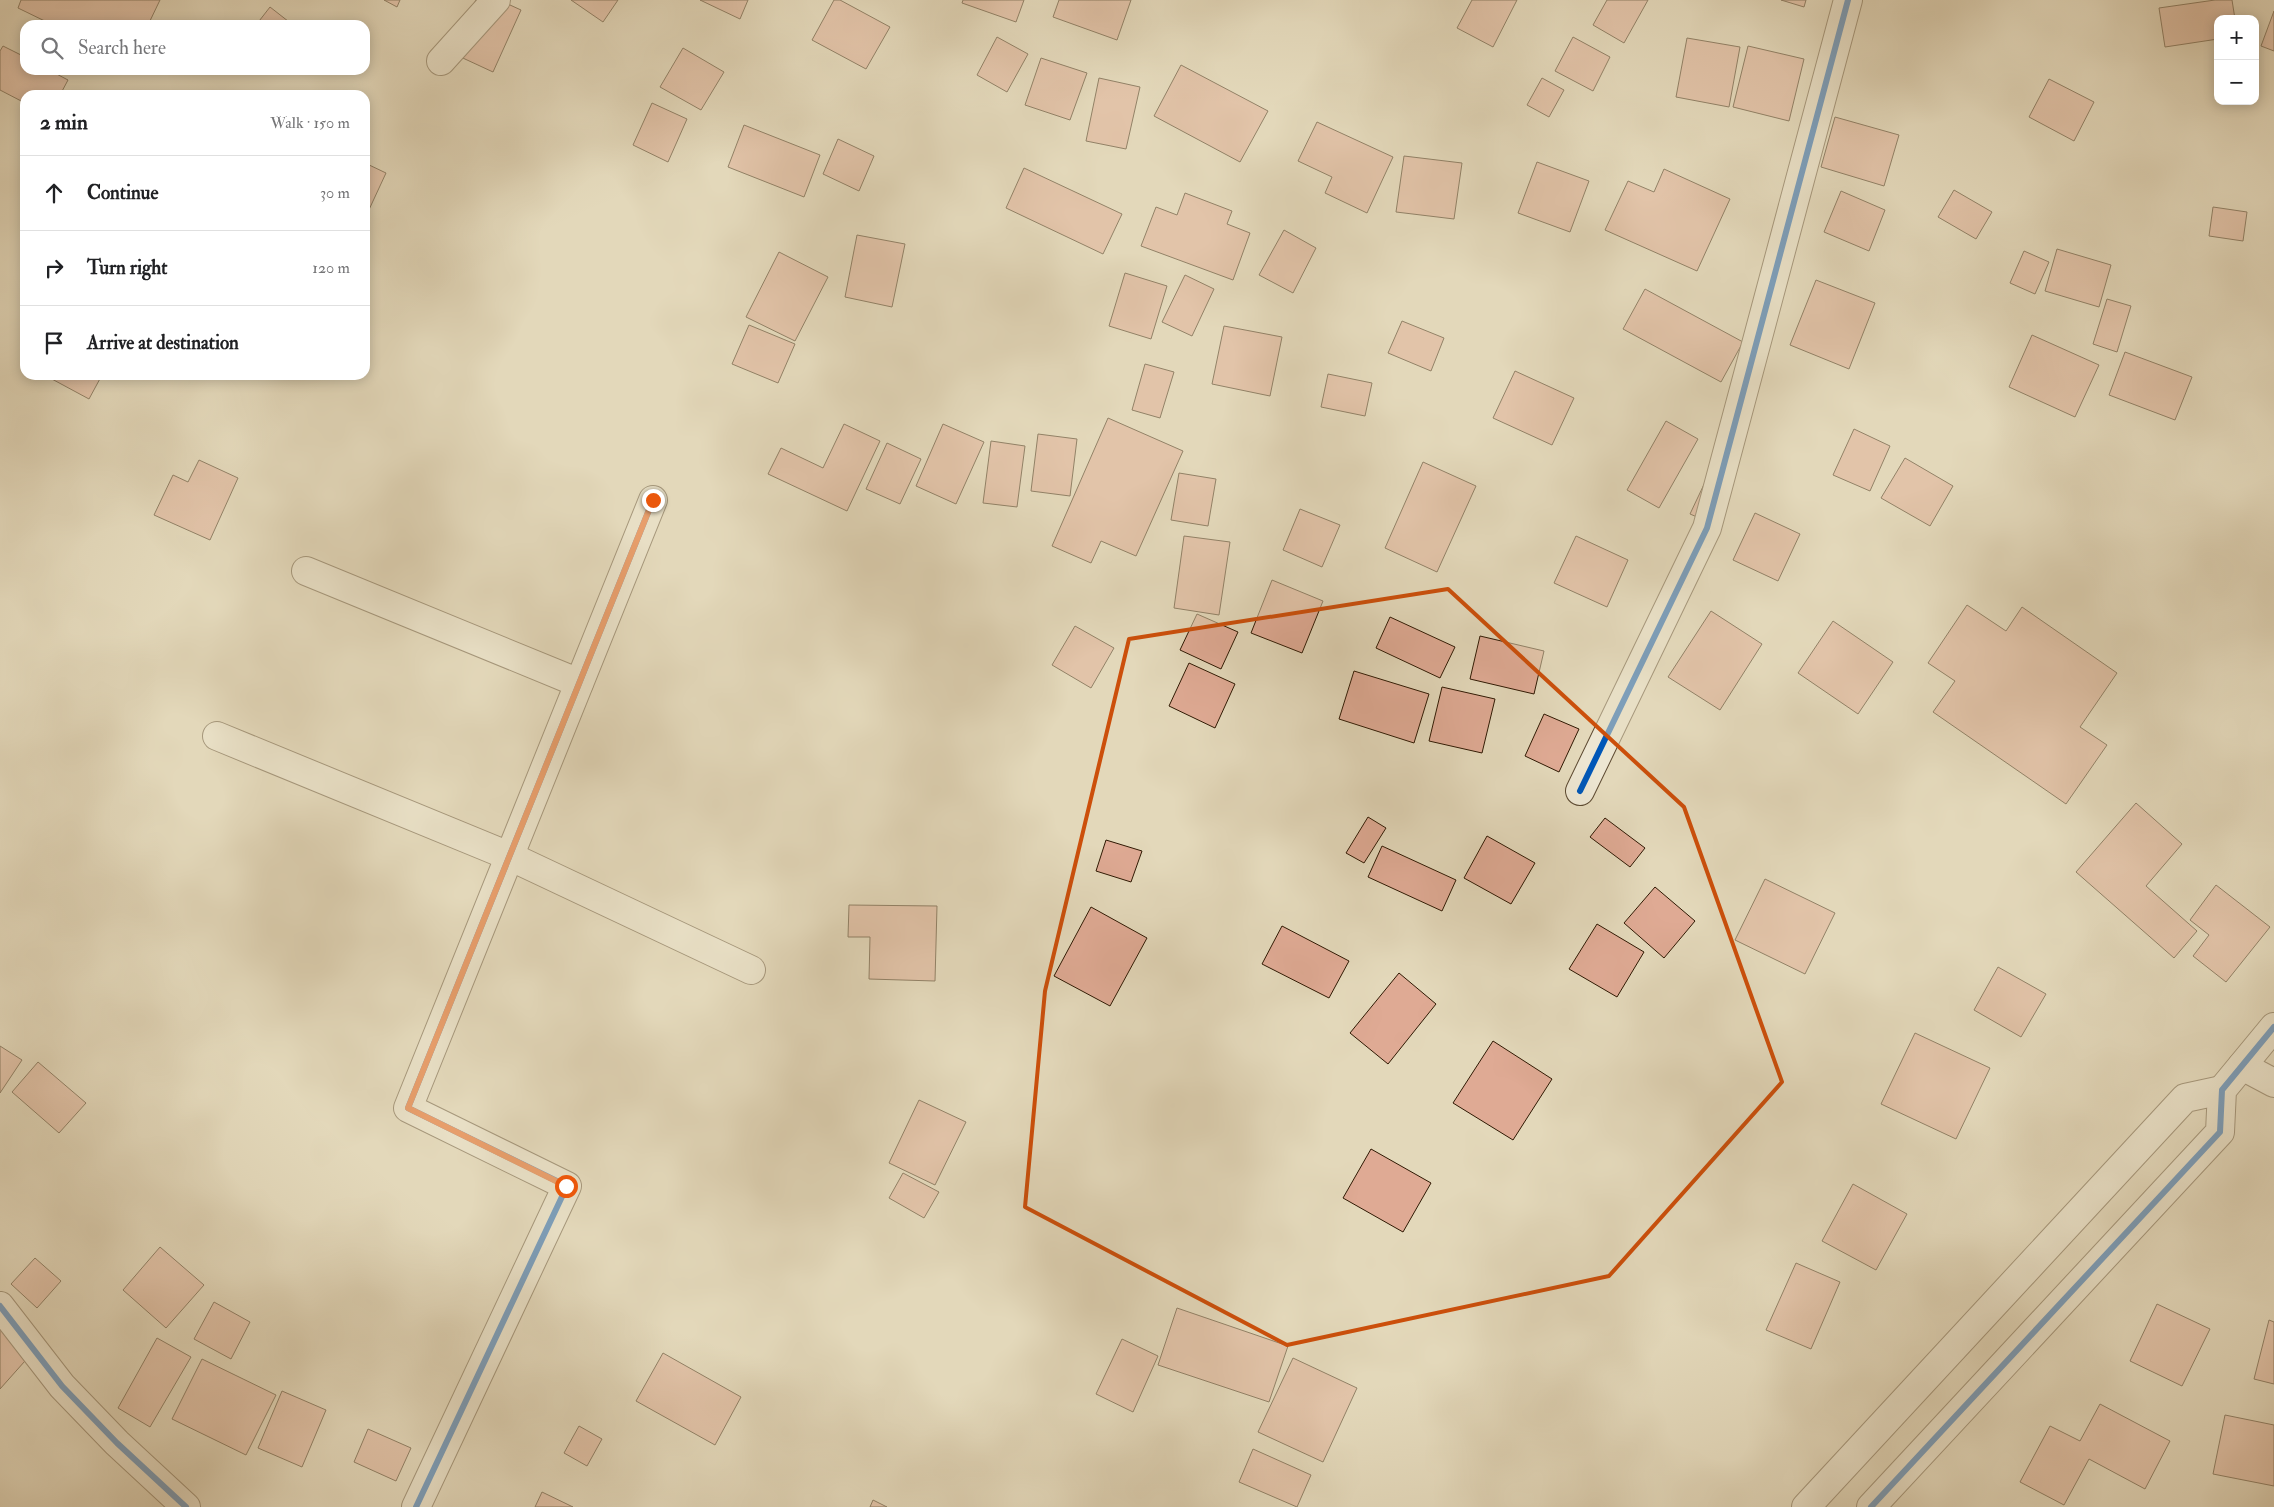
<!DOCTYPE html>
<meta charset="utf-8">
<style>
:root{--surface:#fff;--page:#f6f6f6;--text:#202124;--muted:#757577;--line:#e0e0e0}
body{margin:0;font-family:"IM FELL Double Pica",serif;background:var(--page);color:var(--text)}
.controls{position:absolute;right:15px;top:15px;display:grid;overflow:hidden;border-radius:10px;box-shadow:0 2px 12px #0003}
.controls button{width:45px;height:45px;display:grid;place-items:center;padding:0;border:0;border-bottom:1px solid var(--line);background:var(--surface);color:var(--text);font:25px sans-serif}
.stop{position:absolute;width:15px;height:15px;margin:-11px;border:4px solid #ea580c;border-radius:50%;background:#fff}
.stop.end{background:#ea580c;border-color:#fff;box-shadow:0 1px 5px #0008}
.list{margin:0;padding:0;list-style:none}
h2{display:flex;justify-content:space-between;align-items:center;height:65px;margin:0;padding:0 20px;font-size:21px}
h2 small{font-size:16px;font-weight:400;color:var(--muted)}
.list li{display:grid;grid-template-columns:32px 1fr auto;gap:15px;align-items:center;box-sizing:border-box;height:75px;padding:0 20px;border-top:1px solid var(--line)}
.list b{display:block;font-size:19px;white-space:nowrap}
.list em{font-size:16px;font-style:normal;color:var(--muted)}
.icon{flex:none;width:28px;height:28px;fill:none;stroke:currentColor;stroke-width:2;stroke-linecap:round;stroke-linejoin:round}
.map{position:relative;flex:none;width:2274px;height:1507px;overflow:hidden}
.search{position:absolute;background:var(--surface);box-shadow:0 2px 12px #0003;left:20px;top:20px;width:350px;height:55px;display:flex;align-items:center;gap:12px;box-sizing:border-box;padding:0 18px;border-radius:15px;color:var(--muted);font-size:19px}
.panel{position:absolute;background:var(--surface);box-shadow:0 2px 12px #0003;left:20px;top:90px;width:350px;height:290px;border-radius:15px}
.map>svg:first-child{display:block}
.building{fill:#dfaa94;stroke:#2f1903}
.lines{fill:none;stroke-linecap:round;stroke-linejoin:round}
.minor-casing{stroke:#5c4931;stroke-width:30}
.tertiary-casing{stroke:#5c4931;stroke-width:30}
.minor{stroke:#ede6d2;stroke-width:28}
.tertiary{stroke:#ede6d2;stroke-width:28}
.cycleway-casing{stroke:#ede6d2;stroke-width:9}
.cycleway{stroke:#0057b8;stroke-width:6}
.route{stroke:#ea580c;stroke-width:6}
.marked{fill:none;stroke:#cc4f0b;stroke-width:4;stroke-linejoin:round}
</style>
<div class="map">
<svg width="2274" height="1507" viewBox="0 0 2274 1507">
<rect width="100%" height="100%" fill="#e3d8ba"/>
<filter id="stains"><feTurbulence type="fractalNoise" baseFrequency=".004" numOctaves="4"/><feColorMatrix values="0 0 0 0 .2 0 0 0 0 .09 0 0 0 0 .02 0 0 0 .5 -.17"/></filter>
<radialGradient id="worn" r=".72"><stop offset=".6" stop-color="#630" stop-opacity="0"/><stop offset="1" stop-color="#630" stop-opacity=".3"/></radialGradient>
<g class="building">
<path d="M21,0H160L148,25H53L18,8Z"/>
<path d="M384,0H400L397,7Z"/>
<path d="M476,0H499L521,10L493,72L452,53Z"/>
<path d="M571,0H618L603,22Z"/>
<path d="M700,0H748L740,19Z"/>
<path d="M834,0H840L890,27L866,69L812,40Z"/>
<path d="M963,0H1024L1016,22L962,3Z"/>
<path d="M1059,0H1131L1117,40L1053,17Z"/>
<path d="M1472,0H1517L1493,47L1457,28Z"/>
<path d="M1607,0H1648L1624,43L1593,25Z"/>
<path d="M1781,0H1806L1804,7Z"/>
<path d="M2215,0H2232L2235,19H2218V39L2165,47L2159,8Z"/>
<path d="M270,7L293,25H256Z"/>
<path d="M2274,11V51L2261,46Z"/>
<path d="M997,37L1028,54L1007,92L977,75Z"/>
<path d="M1573,37L1610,57L1593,91L1555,71Z"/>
<path d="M1687,38L1740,47L1729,107L1676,97Z"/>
<path d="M3,46L25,57V70H49L68,80L60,95H25V103L0,90V51Z"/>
<path d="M1748,46L1804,59L1789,121L1733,107Z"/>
<path d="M683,48L724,72L701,110L660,87Z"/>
<path d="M1041,58L1087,73L1070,120L1025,105Z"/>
<path d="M1181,65L1268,111L1240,162L1154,116Z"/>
<path d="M1099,78L1140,87L1126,149L1086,141Z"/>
<path d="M1542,78L1564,90L1549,117L1527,105Z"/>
<path d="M2049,79L2094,102L2074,141L2029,117Z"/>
<path d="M652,103L687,119L668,162L633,145Z"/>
<path d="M1835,117L1899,135L1884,186L1821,167Z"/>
<path d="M1317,122L1393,157L1367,213L1325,193L1332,177L1298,161Z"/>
<path d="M744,125L820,155L804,197L728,167Z"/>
<path d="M838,139L874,156L859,191L823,174Z"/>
<path d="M1404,156L1462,163L1454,219L1396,212Z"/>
<path d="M1537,162L1589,181L1570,232L1518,213Z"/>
<path d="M365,163L386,173L367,214L365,213Z"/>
<path d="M1024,168L1122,214L1103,254L1006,208Z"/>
<path d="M1664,169L1730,199L1697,271L1605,230L1628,181L1654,192Z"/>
<path d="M1954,190L1992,212L1976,239L1938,217Z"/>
<path d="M1841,191L1885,210L1869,251L1824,232Z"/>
<path d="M1185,193L1232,211L1227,224L1250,233L1233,280L1141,246L1156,207L1177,215Z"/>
<path d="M2213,207L2247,212L2243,241L2209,236Z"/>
<path d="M1284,230L1316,248L1293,293L1259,275Z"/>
<path d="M857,235L905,244L892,307L845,297Z"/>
<path d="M2057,249L2111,265L2099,307L2045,291Z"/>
<path d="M2024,251L2049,262L2035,294L2010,283Z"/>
<path d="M779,252L828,277L795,341L746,317Z"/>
<path d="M1125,273L1167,286L1151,339L1109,326Z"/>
<path d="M1185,275L1214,289L1192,336L1162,322Z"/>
<path d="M1816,280L1875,303L1849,369L1790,345Z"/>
<path d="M1645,289L1743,342L1721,382L1623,329Z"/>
<path d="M2107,299L2131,306L2117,352L2093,344Z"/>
<path d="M1402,321L1444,338L1431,371L1388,353Z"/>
<path d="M749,325L795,344L778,383L732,364Z"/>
<path d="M1224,326L1282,337L1270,396L1212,384Z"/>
<path d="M2032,335L2099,365L2075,417L2009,387Z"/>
<path d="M2125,352L2192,377L2175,420L2109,395Z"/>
<path d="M1145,364L1174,372L1160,418L1132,410Z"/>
<path d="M1515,371L1574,398L1552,445L1493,418Z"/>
<path d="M1328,374L1372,383L1365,416L1321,407Z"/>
<path d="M52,375H102L89,399L50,378Z"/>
<path d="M1108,418L1183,451L1136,556L1101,541L1091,563L1052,546Z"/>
<path d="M1666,421L1698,439L1659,508L1627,490Z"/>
<path d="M844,424L880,441L847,511L768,474L781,448L823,468Z"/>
<path d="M943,424L984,442L956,504L916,486Z"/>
<path d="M1854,429L1890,446L1870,491L1833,475Z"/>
<path d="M1038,434L1077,439L1070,496L1031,491Z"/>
<path d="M991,441L1025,446L1017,507L983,503Z"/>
<path d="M887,443L921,459L900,504L866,489Z"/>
<path d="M1905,458L1953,486L1930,526L1881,498Z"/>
<path d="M199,460L238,478L210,540L154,515L173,475L188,482Z"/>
<path d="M1423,462L1476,486L1437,572L1385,548Z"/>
<path d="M1179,473L1216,479L1208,526L1171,520Z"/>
<path d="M1707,478L1704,520L1690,514Z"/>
<path d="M1300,509L1340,525L1322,567L1283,550Z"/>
<path d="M1755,513L1800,534L1778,581L1733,560Z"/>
<path d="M1184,536L1230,542L1219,615L1174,608Z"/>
<path d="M1576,536L1628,560L1607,607L1554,583Z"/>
<path d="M1272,580L1323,601L1302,653L1251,633Z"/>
<path d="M1967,605L2006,631L2022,607L2117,673L2080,727L2107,745L2066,804L1933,712L1955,681L1928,663Z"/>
<path d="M1711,611L1762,644L1720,710L1668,677Z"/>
<path d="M1197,614L1238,632L1221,669L1180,650Z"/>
<path d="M1390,617L1455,647L1440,678L1376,648Z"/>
<path d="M1833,621L1893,662L1858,714L1798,673Z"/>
<path d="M1075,626L1114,648L1091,688L1052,665Z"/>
<path d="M1480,636L1544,651L1534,694L1470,679Z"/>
<path d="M1189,663L1235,684L1215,728L1169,706Z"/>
<path d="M1354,671L1429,694L1414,743L1339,719Z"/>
<path d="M1442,687L1495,699L1482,753L1429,741Z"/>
<path d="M1544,714L1579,729L1559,772L1525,756Z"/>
<path d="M2136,803L2182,844L2146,886L2197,931L2174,958L2076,872Z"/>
<path d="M1368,817L1386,828L1364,863L1346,853Z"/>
<path d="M1605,818L1645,848L1630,867L1590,837Z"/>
<path d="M1487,836L1535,863L1511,904L1464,878Z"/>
<path d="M1106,840L1142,851L1131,882L1096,871Z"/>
<path d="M1382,846L1456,880L1442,911L1368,877Z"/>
<path d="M1765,879L1835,913L1805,974L1735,940Z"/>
<path d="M2216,885L2270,927L2226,982L2193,956L2209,935L2190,920Z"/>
<path d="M1655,887L1695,921L1664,958L1624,923Z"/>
<path d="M849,905L937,906L935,981L869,979L870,937H848Z"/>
<path d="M1091,907L1147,938L1110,1006L1054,976Z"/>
<path d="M1597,924L1644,952L1617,997L1569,969Z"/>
<path d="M1282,926L1349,961L1329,998L1262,964Z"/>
<path d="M1998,967L2046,994L2021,1037L1974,1010Z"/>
<path d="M1399,973L1436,1004L1388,1064L1350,1033Z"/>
<path d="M1915,1033L1990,1068L1956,1139L1881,1104Z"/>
<path d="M1493,1041L1552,1079L1513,1140L1453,1103Z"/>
<path d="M0,1046L22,1060L0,1093Z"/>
<path d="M38,1062L86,1103L59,1133L12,1092Z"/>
<path d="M919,1100L966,1122L935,1185L889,1163Z"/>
<path d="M1371,1149L1431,1183L1403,1232L1343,1198Z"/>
<path d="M903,1173L939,1192L924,1218L889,1198Z"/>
<path d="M1853,1184L1907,1214L1876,1270L1822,1241Z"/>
<path d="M160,1247L204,1285L166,1328L123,1290Z"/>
<path d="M35,1258L61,1281L37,1308L11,1284Z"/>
<path d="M1796,1263L1840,1282L1811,1349L1766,1330Z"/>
<path d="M214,1302L250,1322L231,1359L194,1339Z"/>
<path d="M2157,1304L2210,1329L2182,1386L2130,1361Z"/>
<path d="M1177,1308L1288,1346L1269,1402L1158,1365Z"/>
<path d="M2269,1320L2274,1322V1384L2254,1379Z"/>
<path d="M0,1323L33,1352L0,1389Z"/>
<path d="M157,1338L191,1357L150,1427L118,1408Z"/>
<path d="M1122,1339L1158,1356L1133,1412L1096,1394Z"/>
<path d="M663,1353L741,1397L715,1445L636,1401Z"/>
<path d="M1293,1358L1357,1388L1323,1462L1258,1432Z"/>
<path d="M202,1359L276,1395L246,1455L172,1419Z"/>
<path d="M282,1391L326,1410L302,1467L258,1448Z"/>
<path d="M2100,1404L2170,1441L2145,1489L2089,1459L2064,1505L2020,1482L2050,1426L2080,1441Z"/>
<path d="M2225,1415L2274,1425V1486L2213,1474Z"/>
<path d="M579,1426L602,1439L587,1466L564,1453Z"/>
<path d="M368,1429L411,1448L396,1481L354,1462Z"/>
<path d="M1253,1449L1311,1475L1297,1507L1239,1482Z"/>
<path d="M542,1492L573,1507H535Z"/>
<path d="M873,1500L887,1507H870Z"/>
</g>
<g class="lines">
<g class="minor-casing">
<g id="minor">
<path d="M441,61L496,0"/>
<path d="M306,571L579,683"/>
<path d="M217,736L509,856L751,970"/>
<path d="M1580,791L1707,528L1848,0"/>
<path d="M2242,1066L2274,1083"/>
<path d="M0,1306L62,1386L117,1443L186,1507"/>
<path d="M416,1507L567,1186L408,1108L653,500"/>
</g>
</g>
<g class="tertiary-casing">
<g id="tertiary">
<path d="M1806,1507L2185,1098L2222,1090"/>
<path d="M1871,1507L2220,1132L2222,1090L2274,1027"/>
</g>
</g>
<use href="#minor" class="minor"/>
<use href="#tertiary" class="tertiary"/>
<g class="cycleway-casing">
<g id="cycleway">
<path d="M1580,791L1707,528L1848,0"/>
<path d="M0,1306L62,1386L117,1443L186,1507"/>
<path d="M416,1507L567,1186L408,1108L653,500"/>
<path d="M1871,1507L2220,1132L2222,1090L2274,1027"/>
</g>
</g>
<use href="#cycleway" class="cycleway"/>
</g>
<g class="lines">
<path class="route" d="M566,1186L408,1108L653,500"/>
</g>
<path d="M0 0H2274V1507H0ZM1448,589L1684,807L1782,1082L1609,1276L1287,1345L1025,1207L1045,991L1129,639Z" fill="#e3d8ba" fill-opacity=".55" fill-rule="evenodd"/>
<path class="marked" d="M1448,589L1684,807L1782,1082L1609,1276L1287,1345L1025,1207L1045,991L1129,639Z"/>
<rect width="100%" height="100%" filter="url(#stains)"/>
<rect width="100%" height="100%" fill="url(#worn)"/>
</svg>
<div class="controls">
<button>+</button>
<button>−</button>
</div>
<div class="stop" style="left:566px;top:1186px"></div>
<div class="stop end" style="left:653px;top:500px"></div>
<div class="search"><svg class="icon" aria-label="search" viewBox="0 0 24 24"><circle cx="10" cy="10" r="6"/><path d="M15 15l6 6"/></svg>Search here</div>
<section class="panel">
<h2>2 min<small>Walk · 150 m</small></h2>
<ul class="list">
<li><svg class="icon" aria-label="ahead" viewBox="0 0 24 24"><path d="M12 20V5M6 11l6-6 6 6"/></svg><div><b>Continue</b></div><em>30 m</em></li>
<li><svg class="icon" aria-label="right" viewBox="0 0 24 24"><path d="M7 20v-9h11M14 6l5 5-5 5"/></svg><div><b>Turn right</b></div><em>120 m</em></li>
<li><svg class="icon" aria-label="arrive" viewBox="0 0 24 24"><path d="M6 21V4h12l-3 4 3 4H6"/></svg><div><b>Arrive at destination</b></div></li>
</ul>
</section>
</div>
